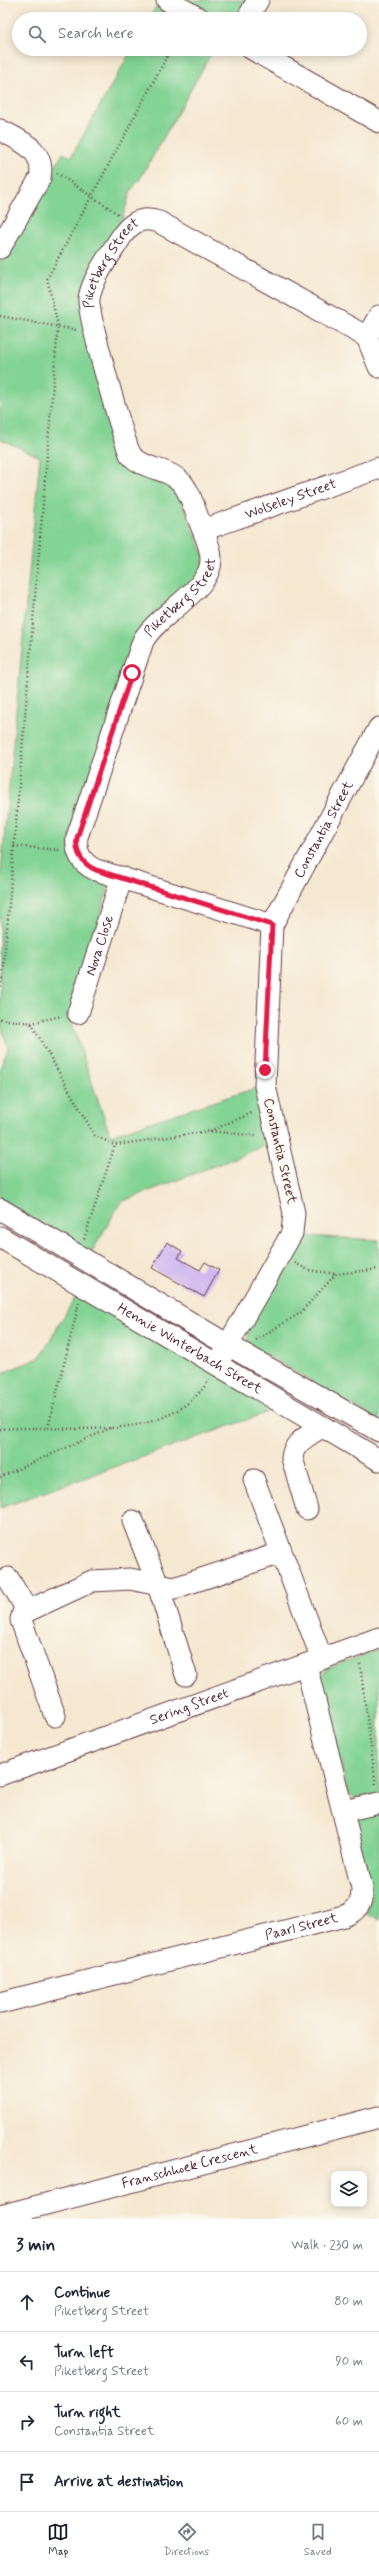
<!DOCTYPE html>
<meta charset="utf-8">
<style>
:root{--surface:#fff;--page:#f6f6f7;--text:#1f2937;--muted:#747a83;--line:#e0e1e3;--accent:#111827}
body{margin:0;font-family:Mynerve,sans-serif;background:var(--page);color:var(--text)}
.controls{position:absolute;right:12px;bottom:12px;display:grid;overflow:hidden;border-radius:8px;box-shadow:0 2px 10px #0003}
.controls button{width:36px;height:36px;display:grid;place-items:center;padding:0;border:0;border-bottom:1px solid var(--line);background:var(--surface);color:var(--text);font:20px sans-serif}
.stop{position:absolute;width:12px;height:12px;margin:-9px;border:3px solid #e11d48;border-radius:50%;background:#fff}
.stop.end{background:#e11d48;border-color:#fff;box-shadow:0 1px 4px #0008}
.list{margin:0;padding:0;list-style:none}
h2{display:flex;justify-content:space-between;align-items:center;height:52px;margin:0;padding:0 16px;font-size:17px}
h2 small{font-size:13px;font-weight:400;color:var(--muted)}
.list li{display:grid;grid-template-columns:26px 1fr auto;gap:12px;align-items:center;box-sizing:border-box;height:60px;padding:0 16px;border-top:1px solid var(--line)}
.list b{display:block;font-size:15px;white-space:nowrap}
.list p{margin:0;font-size:13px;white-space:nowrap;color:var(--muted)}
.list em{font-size:13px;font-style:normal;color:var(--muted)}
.icon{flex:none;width:22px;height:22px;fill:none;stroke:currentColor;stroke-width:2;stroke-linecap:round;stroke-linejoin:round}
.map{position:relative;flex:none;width:379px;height:2219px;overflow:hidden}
.search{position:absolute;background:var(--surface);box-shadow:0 2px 10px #0003;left:12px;right:12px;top:12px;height:44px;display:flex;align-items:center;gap:10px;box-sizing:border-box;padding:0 14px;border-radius:22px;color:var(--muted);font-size:15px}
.sheet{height:292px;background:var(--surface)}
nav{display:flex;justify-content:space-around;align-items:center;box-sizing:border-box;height:56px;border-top:1px solid var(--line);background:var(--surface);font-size:11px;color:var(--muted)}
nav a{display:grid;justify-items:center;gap:2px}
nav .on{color:var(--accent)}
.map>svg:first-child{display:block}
.green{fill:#83d394;stroke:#667960}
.building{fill:#cdb3ef}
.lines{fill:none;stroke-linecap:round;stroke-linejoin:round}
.minor-casing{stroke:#643d44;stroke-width:23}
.path{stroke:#643d44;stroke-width:2.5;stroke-dasharray:1 3;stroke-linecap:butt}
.minor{stroke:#fff;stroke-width:21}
.route{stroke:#e11d48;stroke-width:5}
.labels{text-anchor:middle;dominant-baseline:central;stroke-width:4;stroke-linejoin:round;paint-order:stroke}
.street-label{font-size:14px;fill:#4a1f2b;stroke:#fbf7ec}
</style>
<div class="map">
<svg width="379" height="2219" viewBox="0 0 379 2219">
<rect width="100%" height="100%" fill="#fbf7ec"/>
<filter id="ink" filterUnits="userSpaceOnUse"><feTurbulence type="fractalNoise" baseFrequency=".025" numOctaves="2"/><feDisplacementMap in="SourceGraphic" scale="8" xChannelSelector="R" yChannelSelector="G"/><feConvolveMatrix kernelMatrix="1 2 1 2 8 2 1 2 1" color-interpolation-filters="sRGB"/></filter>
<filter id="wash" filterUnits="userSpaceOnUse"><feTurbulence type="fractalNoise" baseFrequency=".012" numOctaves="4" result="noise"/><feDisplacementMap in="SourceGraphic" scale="16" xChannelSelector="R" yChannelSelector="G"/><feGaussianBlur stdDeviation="0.9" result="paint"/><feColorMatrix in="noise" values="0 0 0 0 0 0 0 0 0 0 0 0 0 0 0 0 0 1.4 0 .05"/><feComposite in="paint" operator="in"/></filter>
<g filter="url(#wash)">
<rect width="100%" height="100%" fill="#f5e8d1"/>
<g class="green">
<path d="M182,0H249L238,19H219Z"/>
<path d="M157,5L182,19H149Z"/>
<path d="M132,49H214L140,179L131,190L122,220L84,285L123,458L176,487L204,556L202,571L149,618L69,836L110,882L72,1016V1024L110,1135L256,1088L270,1144L121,1202L91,1253L0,1199V1068L8,1049L0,1021V882L40,457L0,439V263L63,153L71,157Z"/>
<path d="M303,1236L379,1240V1421L254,1348L248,1340V1328Z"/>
<path d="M81,1288L277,1409L0,1508V1374L39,1358Z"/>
<path d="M379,1649V1795L355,1798L348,1793L319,1679L326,1670L331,1667Z"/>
<path d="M379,1810V1919L366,1914L372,1898L356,1834C357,1817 364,1815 379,1810Z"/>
</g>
<g id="blocks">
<path class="building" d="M167,1242L182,1251L178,1258L200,1270L205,1262L219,1270L204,1297L152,1268Z"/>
</g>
</g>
<g filter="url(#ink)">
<use href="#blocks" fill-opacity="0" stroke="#643d44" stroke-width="1"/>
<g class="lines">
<g class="minor-casing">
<g id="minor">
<path d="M167,0L200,19"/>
<path d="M247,19L258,0"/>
<path d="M252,49L379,122"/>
<path d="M0,130C21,141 46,150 40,178L0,248"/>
<path d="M379,316L367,337L379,367"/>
<path id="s1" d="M203,530L379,468"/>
<path id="s2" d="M272,925L96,870C82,864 75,852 77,837L143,641C157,614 212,590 211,559C211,548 205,535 201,525C195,512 191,493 182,483C168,467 144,471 130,454C122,433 87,315 89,298C93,278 107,259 118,242C128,225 139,215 159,222L367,337"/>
<path id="s3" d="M78,1013L122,877"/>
<path d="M0,1209L228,1345L379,1431"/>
<path id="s4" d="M0,1237L379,1460"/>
<path id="s5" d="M217,1364L292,1233L294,1213L265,1086L272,925L379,728"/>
<path d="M254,1480L322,1659"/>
<path d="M307,1509L292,1458C293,1442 310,1435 321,1427"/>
<path d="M133,1521L158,1585L186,1675"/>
<path d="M8,1578L27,1610"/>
<path d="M55,1716L21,1620L23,1613L92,1581L130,1579L174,1588L281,1553"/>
<path id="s6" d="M0,1775L379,1638"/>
<path d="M344,1811L379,1803"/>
<path id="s7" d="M0,2003L344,1916C357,1911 363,1902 362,1888L306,1665"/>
<path id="s8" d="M0,2216L379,2117"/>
</g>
</g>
<g class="path">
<path d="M57,173L118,214"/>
<path d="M0,316L76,330"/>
<path d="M14,846L59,850"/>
<path d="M0,987L3,975L58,326L47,279L171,49"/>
<path d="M0,1019L31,1023L95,1136L115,1145L209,1131L258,1136"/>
<path d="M31,1023L61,1016"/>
<path d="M210,1131L254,1112"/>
<path d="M84,1239L115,1145"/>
<path d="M295,1263L308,1270L336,1274"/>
<path d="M256,1340L300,1313L336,1274L379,1269"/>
<path d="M48,1428L79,1303"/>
<path d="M0,1429C70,1423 164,1448 209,1380"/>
<path d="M0,1477L111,1428"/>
<path d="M360,1664L376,1786"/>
</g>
<use href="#minor" class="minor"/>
</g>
</g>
<g class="lines" filter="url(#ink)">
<path class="route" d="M132,673L77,838C75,852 82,864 96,870L272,925L265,1070"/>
</g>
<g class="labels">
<g class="street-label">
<text stroke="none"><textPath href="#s2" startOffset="886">Piketberg Street</textPath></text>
<text stroke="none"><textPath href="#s1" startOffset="93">Wolseley Street</textPath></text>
<text stroke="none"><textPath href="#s2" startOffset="491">Piketberg Street</textPath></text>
<text stroke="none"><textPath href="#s5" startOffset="571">Constantia Street</textPath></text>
<text stroke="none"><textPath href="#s3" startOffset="71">Nova Close</textPath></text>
<text transform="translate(280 1151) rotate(77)">Constantia Street</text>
<text stroke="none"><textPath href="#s4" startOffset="220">Hennie Winterbach Street</textPath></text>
<text stroke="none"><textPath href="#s6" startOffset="201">Sering Street</textPath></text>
<text stroke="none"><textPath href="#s7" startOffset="311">Paarl Street</textPath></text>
<text stroke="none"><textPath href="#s8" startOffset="196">Franschhoek Crescent</textPath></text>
</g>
</g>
</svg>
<div class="controls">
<button><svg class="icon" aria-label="layers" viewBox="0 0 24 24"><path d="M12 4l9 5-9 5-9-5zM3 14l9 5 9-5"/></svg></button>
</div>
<div class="stop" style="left:132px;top:673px"></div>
<div class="stop end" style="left:265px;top:1070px"></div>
<div class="search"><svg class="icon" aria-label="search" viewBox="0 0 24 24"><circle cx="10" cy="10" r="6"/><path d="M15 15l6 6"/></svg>Search here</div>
</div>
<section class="sheet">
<h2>3 min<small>Walk · 230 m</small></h2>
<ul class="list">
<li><svg class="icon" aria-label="ahead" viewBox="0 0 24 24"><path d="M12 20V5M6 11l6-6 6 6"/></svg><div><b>Continue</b><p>Piketberg Street</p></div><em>80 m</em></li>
<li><svg class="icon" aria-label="left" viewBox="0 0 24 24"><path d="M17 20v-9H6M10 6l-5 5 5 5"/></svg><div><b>Turn left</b><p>Piketberg Street</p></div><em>90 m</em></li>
<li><svg class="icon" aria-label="right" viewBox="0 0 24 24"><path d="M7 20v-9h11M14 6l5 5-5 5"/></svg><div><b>Turn right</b><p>Constantia Street</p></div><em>60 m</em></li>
<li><svg class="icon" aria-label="arrive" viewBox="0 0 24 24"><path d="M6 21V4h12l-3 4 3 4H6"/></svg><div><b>Arrive at destination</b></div></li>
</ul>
</section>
<nav>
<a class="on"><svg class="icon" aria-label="map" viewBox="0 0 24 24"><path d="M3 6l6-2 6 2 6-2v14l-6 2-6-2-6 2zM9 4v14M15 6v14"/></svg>Map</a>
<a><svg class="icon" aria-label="directions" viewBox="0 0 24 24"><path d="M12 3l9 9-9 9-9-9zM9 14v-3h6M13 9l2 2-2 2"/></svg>Directions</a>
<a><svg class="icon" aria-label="saved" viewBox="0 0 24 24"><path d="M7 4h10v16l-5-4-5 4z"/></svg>Saved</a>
</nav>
